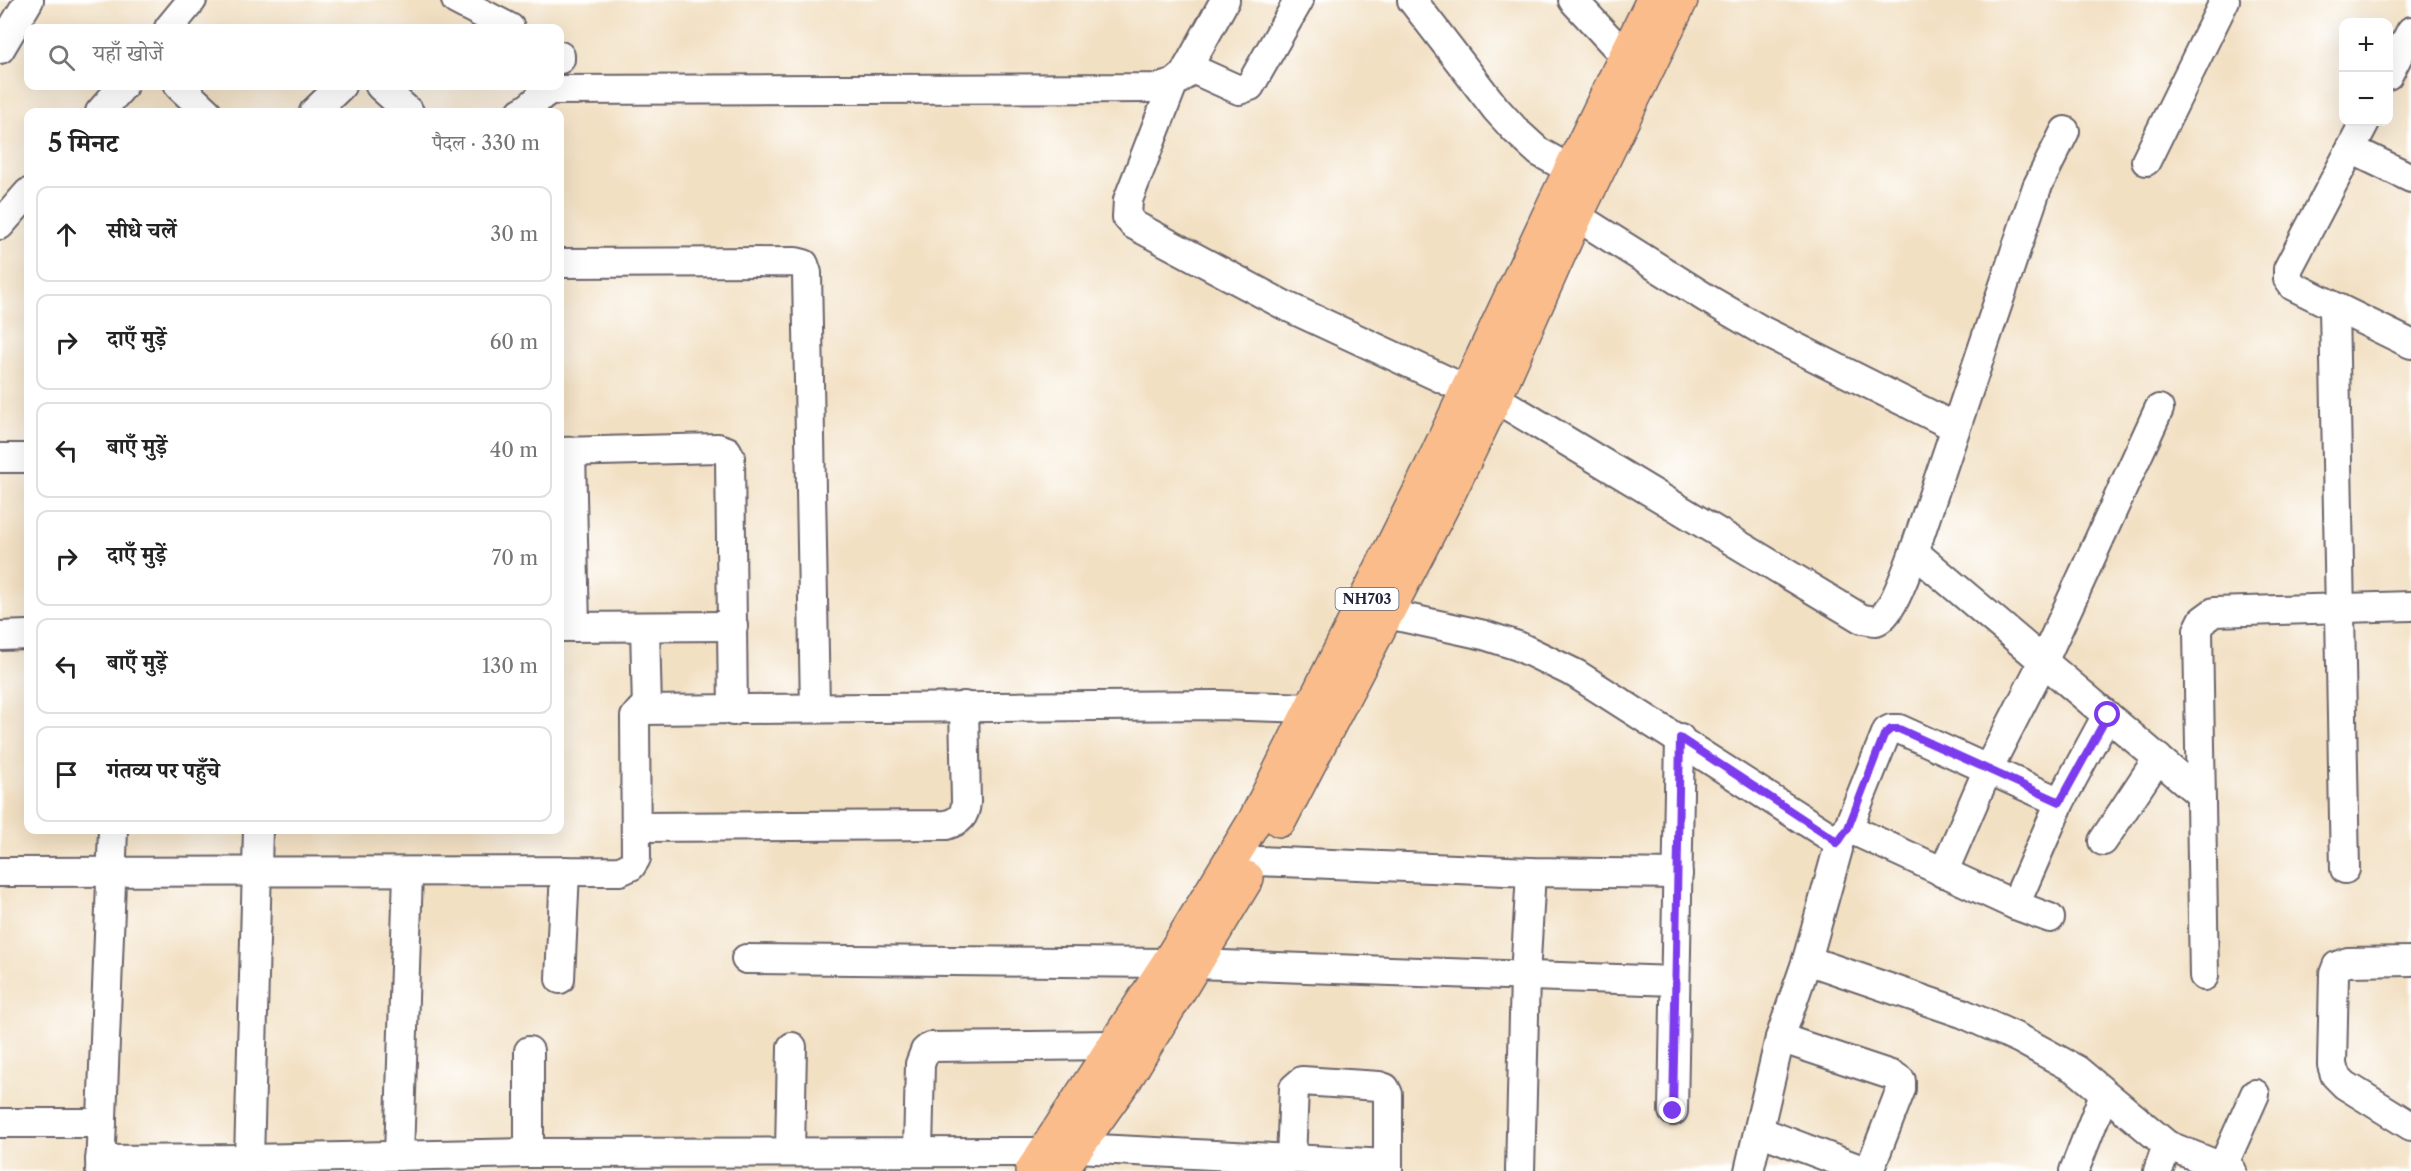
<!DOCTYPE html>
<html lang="hi">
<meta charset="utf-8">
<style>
:root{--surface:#fff;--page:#f6f6f6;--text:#222;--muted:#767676;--line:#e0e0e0}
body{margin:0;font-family:"Libre Caslon Text","Noto Serif Devanagari",serif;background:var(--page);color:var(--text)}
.controls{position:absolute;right:18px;top:18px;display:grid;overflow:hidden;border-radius:12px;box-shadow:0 6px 24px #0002}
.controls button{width:54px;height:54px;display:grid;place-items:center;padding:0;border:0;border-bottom:2px solid var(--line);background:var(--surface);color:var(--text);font:30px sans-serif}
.stop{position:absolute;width:18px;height:18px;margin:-14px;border:4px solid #7c3aed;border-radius:50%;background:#fff}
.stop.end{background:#7c3aed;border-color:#fff;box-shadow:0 2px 6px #0008}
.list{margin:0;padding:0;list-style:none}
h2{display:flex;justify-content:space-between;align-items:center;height:78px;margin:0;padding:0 24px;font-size:26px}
h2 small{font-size:20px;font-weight:400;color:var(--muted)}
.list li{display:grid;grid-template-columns:39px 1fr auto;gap:18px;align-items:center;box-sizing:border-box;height:96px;margin:0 12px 12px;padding:0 12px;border:2px solid var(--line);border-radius:12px}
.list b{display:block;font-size:22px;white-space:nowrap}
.list em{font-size:20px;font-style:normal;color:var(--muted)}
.icon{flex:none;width:33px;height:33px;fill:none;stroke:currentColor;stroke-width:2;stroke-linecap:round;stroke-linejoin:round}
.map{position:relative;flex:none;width:2411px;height:1171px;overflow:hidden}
.search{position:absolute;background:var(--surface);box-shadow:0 6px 24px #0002;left:24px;top:24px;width:540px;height:66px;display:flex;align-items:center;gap:15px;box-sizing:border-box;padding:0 21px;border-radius:12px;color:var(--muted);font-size:22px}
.panel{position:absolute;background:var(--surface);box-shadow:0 6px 24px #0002;left:24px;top:108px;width:540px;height:726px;border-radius:12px}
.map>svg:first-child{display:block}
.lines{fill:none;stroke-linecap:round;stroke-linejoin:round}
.minor-casing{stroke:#6b646b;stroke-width:32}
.highway-casing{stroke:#6b646b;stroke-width:36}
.minor{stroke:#fff;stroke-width:28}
.highway{stroke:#f9bc8a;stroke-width:33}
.route{stroke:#7c3aed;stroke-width:8}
.labels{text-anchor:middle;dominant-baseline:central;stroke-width:5;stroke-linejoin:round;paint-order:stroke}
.shield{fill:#fff;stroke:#646476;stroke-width:1.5}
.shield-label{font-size:14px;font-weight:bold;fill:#22223b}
</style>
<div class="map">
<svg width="2411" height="1171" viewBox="0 0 2411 1171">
<rect width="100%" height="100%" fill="#fff"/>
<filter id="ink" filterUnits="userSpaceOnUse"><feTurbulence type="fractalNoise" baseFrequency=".0167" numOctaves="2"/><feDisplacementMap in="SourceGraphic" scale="12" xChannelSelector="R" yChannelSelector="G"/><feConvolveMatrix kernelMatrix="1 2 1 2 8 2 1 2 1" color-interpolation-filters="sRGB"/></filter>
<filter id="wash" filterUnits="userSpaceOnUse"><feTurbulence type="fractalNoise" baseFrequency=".008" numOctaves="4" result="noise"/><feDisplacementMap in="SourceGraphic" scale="24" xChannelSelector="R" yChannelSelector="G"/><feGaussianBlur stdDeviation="1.35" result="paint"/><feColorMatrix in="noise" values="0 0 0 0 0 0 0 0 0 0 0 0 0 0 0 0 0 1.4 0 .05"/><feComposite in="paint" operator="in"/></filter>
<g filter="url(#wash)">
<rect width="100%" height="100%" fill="#f2e0c3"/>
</g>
<g filter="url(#ink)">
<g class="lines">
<g class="minor-casing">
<g id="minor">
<path d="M456,0L510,28"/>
<path d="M1412,0L1496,109L1516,131L1539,152L1589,180"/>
<path d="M1573,0L1625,56"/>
<path d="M169,28L192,0"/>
<path d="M0,49L29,0"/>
<path d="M560,56V59"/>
<path d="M1188,67L1239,90L1250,86L1299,0"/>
<path d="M2388,75L2411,31"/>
<path d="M1173,84L1128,200L1127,217L1134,225L1284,305L1467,390"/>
<path d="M179,86L207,112"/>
<path d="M380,86L409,112"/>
<path d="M100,112L123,86"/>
<path d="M314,112L341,86"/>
<path d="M521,112C536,105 538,95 551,90L1158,88L1173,84L1183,76L1225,0"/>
<path d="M2365,122L2288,269V279L2293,286L2411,344"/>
<path d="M2351,149L2411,178"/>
<path d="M2146,161L2225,0"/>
<path d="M1576,216L1706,298L1763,331L1955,427"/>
<path d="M0,225L28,193"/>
<path d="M560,263L796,262L804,264L807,273L815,708"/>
<path d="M2334,308L2345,869"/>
<path d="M1495,398L1862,619C1866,619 1872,621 1876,621C1892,617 1908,567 1914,552L2037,187L2065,131"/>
<path d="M560,452L718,448L727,451L730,457L733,711"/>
<path d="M571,452L575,627"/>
<path d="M0,458H28"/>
<path d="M1914,552L2200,794"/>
<path d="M1388,614L1484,635L1518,646L1576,674L1832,838L1837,844"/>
<path d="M560,627L733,626"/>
<path d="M645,627L647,710"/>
<path d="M0,636L28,635"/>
<path d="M636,827L946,825C960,821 965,816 966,802L964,706"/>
<path d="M1848,828L2015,905L2050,918"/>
<path d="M2103,841L2158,758"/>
<path d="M1257,861L1531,872L1678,874"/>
<path d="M0,872L620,871L631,866L636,858L635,717L641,710L1216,705L1312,708L1330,717"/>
<path d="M1943,873L1988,769L2044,660L2159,409"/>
<path d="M2015,905L2060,802L2107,715"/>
<path d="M746,959L1168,963"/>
<path d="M1807,960L1962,1013L2020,1039L2077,1070L2167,1145L2232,1171"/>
<path d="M2411,961L2348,962L2337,966L2334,974L2332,1065L2335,1075L2345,1085L2411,1126"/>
<path d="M1195,964L1675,981"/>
<path d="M2204,976L2198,630L2203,620L2214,612L2411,606"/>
<path d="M560,979L565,871"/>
<path d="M1780,1038L1894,1076L1901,1081V1089L1869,1171"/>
<path d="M529,1051V1153"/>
<path d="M1673,1111L1680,738"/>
<path d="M0,1123H102"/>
<path d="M1759,1131L1865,1171"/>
<path d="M1077,1148L1388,1164"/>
<path d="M918,1151L920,1064L925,1051L930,1047L1114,1045"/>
<path d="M790,1152L792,1047"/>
<path d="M399,1156L408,873"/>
<path d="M249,1159L258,830"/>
<path d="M1291,1159L1294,1088L1302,1081L1379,1086L1385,1088L1388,1094V1171"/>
<path d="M100,1160L249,1159L529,1153L1045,1152"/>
<path d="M2222,1168L2255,1094"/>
<path d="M100,1171L113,830"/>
<path d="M1520,1171L1525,977L1531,872"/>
<path d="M1749,1171L1780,1038L1807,960L1838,849L1837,844L1848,828L1887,731L1891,729H1899L2060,802"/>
<path d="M2074,1171L2104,1094"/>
<path d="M2158,1171L2167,1145"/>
</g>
</g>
<g class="highway-casing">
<g id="highway">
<path d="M1280,820L1447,497L1495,398L1576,216L1681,0"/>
<path d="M1032,1171L1168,963L1255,820L1420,491L1555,202L1653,0"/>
<path d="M1060,1171L1125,1080L1247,878"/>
</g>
</g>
<use href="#minor" class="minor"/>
<use href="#highway" class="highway"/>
</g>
</g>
<g class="lines" filter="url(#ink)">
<path class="route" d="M1673,1111L1680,738L1832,838L1837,844L1848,828L1884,735L1891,729H1899L2060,802L2108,715"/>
</g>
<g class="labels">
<rect class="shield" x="1335.5" y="588" width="63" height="22" rx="4.5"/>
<g class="shield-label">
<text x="1367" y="599">NH703</text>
</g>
</g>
</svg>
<div class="controls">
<button>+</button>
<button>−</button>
</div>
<div class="stop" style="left:2108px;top:715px"></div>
<div class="stop end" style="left:1673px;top:1111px"></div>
<div class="search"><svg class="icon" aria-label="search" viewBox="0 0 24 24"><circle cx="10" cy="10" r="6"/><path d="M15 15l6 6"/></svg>यहाँ खोजें</div>
<section class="panel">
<h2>5 मिनट<small>पैदल · 330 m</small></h2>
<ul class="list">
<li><svg class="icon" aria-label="ahead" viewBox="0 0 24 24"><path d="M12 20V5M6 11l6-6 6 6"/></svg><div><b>सीधे चलें</b></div><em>30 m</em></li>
<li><svg class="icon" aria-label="right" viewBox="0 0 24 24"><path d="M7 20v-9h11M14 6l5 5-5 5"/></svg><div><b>दाएँ मुड़ें</b></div><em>60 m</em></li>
<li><svg class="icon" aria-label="left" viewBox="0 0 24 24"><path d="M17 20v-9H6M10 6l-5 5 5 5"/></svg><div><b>बाएँ मुड़ें</b></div><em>40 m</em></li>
<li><svg class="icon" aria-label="right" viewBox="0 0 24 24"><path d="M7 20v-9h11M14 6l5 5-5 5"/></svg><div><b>दाएँ मुड़ें</b></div><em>70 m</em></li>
<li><svg class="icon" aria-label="left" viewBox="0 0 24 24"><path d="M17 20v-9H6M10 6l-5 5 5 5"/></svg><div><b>बाएँ मुड़ें</b></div><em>130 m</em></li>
<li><svg class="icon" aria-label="arrive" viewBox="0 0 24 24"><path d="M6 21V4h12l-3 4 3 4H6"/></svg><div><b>गंतव्य पर पहुँचे</b></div></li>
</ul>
</section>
</div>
